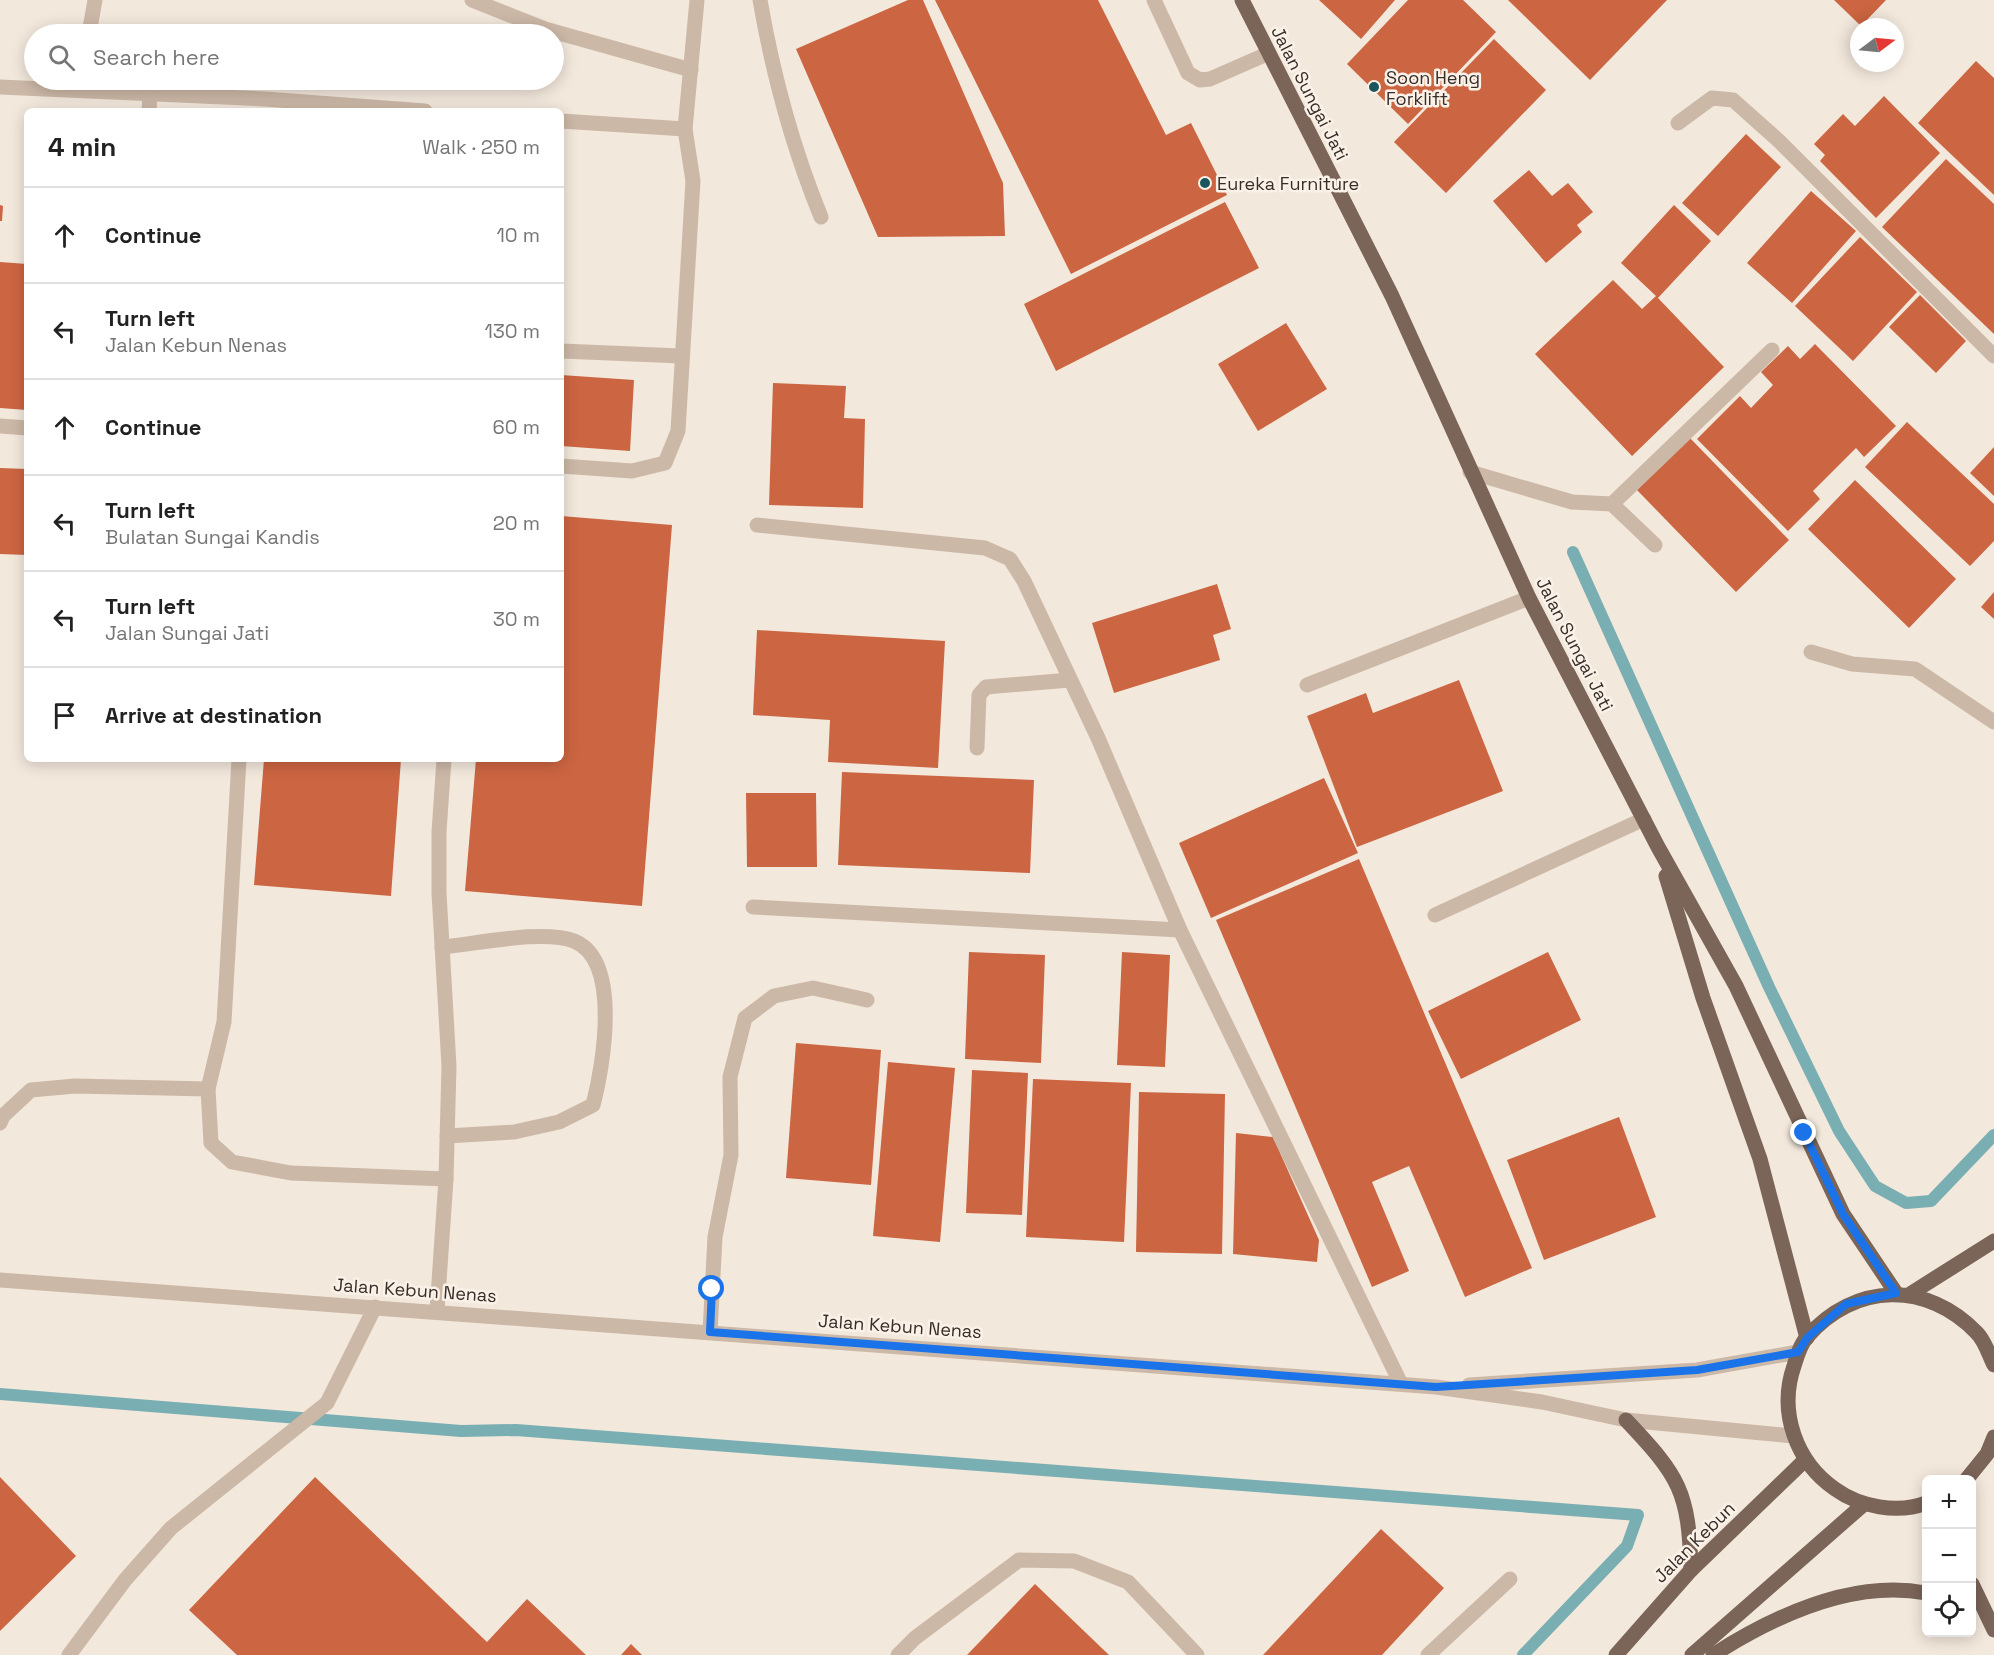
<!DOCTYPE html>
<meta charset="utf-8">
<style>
:root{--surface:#fff;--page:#f6f6f6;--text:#222;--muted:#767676;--line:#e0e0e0}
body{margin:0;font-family:"Space Grotesk",sans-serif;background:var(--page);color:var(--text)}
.controls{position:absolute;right:18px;bottom:18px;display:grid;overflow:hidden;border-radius:9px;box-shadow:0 3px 15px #0003}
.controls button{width:54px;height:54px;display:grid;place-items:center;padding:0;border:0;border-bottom:2px solid var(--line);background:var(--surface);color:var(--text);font:30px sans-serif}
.compass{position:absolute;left:1850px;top:18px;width:54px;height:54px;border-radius:50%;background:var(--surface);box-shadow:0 3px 15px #0003;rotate:74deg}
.stop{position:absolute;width:18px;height:18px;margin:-14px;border:4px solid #1a73e8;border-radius:50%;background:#fff}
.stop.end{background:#1a73e8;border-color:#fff;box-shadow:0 2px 6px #0008}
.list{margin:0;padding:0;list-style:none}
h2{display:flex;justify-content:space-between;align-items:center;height:78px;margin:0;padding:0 24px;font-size:26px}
h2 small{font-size:20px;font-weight:400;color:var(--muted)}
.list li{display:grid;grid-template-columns:39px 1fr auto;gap:18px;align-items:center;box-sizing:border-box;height:96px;padding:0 24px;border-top:2px solid var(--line)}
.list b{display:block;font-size:22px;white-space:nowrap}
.list p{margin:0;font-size:20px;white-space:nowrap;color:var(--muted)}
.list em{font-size:20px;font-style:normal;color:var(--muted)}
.icon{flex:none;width:33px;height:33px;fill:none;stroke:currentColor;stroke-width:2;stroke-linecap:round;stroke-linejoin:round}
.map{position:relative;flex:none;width:1994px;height:1655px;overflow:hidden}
.search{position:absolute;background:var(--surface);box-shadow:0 3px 15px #0003;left:24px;top:24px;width:540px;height:66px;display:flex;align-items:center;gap:15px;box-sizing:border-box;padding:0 21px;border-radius:33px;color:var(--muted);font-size:22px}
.panel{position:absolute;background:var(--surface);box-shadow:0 3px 15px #0003;left:24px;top:108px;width:540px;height:654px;border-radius:9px}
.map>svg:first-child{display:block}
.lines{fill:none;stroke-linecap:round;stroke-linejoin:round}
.stream{stroke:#79aeb2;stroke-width:12}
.building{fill:#cc6541}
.minor{stroke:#ccb8a7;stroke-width:15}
.major{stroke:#7b6458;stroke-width:15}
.route{stroke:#1a73e8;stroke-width:8}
.poi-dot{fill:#1b565c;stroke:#faf2e8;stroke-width:2}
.labels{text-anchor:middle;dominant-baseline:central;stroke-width:5;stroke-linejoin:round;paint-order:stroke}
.poi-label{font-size:18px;fill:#382d28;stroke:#faf2e8;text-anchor:start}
.street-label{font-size:18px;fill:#382d28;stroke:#faf2e8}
</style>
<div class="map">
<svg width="1994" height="1655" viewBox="0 0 1994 1655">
<rect width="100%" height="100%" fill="#f3e8dc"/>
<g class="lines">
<g class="stream">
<path d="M1573,552L1769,987L1839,1131L1875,1186L1906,1203L1931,1201L1994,1135"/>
<path d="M0,1394L461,1431L516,1430L1638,1515L1627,1546L1523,1655"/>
</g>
</g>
<g class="building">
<path d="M908,0H923L1003,183L1005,236L878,237L796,49Z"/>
<path d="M935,0H1098L1166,135L1191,123L1227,195L1071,274Z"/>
<path d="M1319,0H1395L1361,39Z"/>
<path d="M1408,0H1463L1496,32L1408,124L1347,64Z"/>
<path d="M1508,0H1667L1590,80Z"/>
<path d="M1834,0H1886L1861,26Z"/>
<path d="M1494,39L1546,90L1446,193L1394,142Z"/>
<path d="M1976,61L1994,78V195L1918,123Z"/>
<path d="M1884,96L1940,153L1876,218L1820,161L1825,155L1814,144L1843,114L1855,126Z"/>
<path d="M1746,134L1781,167L1718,236L1682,203Z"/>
<path d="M1946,159L1994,204V334L1882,227Z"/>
<path d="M1529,170L1552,196L1568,183L1593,212L1577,225L1582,232L1546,263L1493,201Z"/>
<path d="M1811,191L1856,231L1792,303L1747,263Z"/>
<path d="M1225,202L1259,268L1056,371L1024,304Z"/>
<path d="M0,205L3,206L2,221H0Z"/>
<path d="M1674,205L1711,241L1658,298L1724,367L1632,456L1535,354L1613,280L1642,309L1656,296L1621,263Z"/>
<path d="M1860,237L1917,292L1853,361L1795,306Z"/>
<path d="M0,262L27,264V410L0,408Z"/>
<path d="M1920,295L1966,341L1936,373L1889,327Z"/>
<path d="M1286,323L1327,389L1258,431L1218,364Z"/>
<path d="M1815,344L1896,426L1864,457L1856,448L1813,491L1820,499L1788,531L1697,439L1740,396L1751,408L1773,385L1761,372L1788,346L1800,359Z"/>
<path d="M561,375L634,380L630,451L561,446Z"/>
<path d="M773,383L846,386L844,418L865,419L863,508L769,505Z"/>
<path d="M1907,422L1994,504V541L1970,566L1865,467Z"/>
<path d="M1689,437L1789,540L1736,592L1636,489Z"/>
<path d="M1994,447V496L1970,473Z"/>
<path d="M0,468L27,469V555L0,554Z"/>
<path d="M1855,480L1956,579L1909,628L1808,529Z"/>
<path d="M561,516L672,525L642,906L465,891L476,759H561Z"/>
<path d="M1217,584L1231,629L1213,635L1220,660L1114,693L1092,623Z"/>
<path d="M1994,592V619L1981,607Z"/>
<path d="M757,630L945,641L938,768L828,762L830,720L753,715Z"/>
<path d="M1459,680L1503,791L1357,847L1307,716L1366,693L1373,713Z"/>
<path d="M264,759H401L391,896L254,885Z"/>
<path d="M842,772L1034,780L1030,873L838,865Z"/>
<path d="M1324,778L1358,853L1211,918L1179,843Z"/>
<path d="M746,793H816L817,867H747Z"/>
<path d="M1359,859L1532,1268L1465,1297L1409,1166L1372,1182L1409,1271L1372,1287L1216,920Z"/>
<path d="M969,952L1045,955L1041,1063L965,1059Z"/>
<path d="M1122,952L1170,955L1165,1067L1117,1065Z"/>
<path d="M1548,952L1581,1020L1461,1079L1428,1011Z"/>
<path d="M796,1043L881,1050L871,1185L786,1178Z"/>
<path d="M888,1062L955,1068L940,1242L873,1236Z"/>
<path d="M972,1070L1028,1073L1022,1215L966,1213Z"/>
<path d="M1033,1079L1131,1083L1124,1242L1026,1237Z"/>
<path d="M1139,1092L1225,1094L1222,1254L1136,1252Z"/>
<path d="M1619,1117L1656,1217L1544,1260L1507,1160Z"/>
<path d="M1236,1133L1273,1137L1319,1240L1317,1262L1233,1254Z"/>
<path d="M0,1477L76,1556L0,1631Z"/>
<path d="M315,1477L487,1642L527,1599L586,1655H237L189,1610Z"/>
<path d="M1381,1529L1444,1588L1382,1655H1263Z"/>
<path d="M1035,1584L1109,1655H967Z"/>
<path d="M631,1644L642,1655H621Z"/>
</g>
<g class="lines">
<g class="minor">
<path d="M472,0L545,29L691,70"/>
<path d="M760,0C773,75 792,146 821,217"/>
<path d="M1154,0L1188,73L1200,80L1210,79L1267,54"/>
<path d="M89,34L95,0"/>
<path d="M0,87L265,99L425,111"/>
<path d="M149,111L150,95"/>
<path d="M561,121L685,129L697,0"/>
<path d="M1678,123L1712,98L1733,100L1779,141L1994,356"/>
<path d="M561,351L681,356"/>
<path d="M0,426L27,428"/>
<path d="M561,466L632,471L665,463L678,431L693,181L685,129"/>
<path d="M1470,472L1572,502L1612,504L1772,350"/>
<path d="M1612,504L1655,545"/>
<path d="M757,525L985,548L1010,559L1024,581L1098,738L1180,930L1401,1384"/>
<path d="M1811,652L1852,664L1915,669L1994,722"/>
<path d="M1307,685L1529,598"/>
<path d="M977,748L979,695L986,687L1070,680"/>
<path d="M239,759L224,1022L208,1089L211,1143L232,1162L291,1173L446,1179"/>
<path d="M753,907L1180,930"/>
<path d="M1435,915L1644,819"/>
<path d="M442,947C476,944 544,929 574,941C622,960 603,1067 593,1105L559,1122L514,1132L447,1136"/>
<path d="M0,1123L3,1116L31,1090L75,1086L208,1089"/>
<path d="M0,1280L1436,1387L1542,1402L1626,1420L1793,1436"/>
<path d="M437,1311L446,1179L449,1066L439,893V832L444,759"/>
<path d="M710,1332L715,1237L731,1155L730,1077L745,1018L774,996L813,988L867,1000"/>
<path d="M1469,1385L1697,1370L1798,1352"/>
<path d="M69,1655L125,1580L171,1528L327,1403L375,1307"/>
<path d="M898,1655L915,1638L1019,1560L1074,1561L1128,1582L1197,1655"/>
<path d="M1428,1655L1510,1579"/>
</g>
<g class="major">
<path d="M1242,0L1392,296L1529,598L1658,847L1736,986L1843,1214L1896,1293"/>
<path d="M1666,876L1703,998L1760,1159L1807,1338"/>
<path d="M1910,1294L1994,1241"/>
<path d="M1626,1420C1679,1476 1689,1491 1691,1570"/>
<path d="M1966,1480L1987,1454L1994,1437"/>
<path d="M1926,1503C1898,1514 1860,1507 1835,1489C1796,1462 1778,1412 1794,1366C1797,1356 1800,1345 1807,1337C1855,1282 1927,1281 1977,1333C1985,1341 1989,1355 1994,1365"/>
<path d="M1972,1584L1994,1630"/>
<path d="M1616,1655L1691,1570L1805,1460"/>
<path d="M1692,1655L1864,1504"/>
<path d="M1713,1655C1774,1616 1852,1579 1926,1593"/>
</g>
</g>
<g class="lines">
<path class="route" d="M712,1289L710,1332L1436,1387L1697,1370L1798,1352L1807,1338L1846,1304L1896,1293L1843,1214L1804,1133"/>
</g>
<g class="poi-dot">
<circle cx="1374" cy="87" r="6"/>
<circle cx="1205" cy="183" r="6"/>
</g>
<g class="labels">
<g class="poi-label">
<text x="1386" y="77">Soon Heng<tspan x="1386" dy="21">Forklift</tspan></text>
<text x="1217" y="183">Eureka Furniture</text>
</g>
<g class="street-label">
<text transform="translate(1310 93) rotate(63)">Jalan Sungai Jati</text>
<text transform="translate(1575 644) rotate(63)">Jalan Sungai Jati</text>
<text transform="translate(415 1290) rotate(4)">Jalan Kebun Nenas</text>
<text transform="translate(900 1326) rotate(4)">Jalan Kebun Nenas</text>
<text transform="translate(1694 1542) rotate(-45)">Jalan Kebun</text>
</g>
</g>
</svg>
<div class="controls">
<button>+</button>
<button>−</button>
<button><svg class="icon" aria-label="locate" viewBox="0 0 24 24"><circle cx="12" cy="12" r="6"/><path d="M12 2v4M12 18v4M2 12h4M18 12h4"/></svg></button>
</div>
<svg class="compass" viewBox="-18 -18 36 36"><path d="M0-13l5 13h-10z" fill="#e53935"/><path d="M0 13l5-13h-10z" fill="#767676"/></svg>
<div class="stop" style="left:712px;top:1289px"></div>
<div class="stop end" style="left:1804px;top:1133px"></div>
<div class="search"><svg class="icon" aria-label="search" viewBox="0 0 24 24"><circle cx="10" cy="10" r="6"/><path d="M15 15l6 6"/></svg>Search here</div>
<section class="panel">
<h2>4 min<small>Walk · 250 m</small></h2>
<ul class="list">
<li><svg class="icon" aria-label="ahead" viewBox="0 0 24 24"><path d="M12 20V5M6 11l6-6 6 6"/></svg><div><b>Continue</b></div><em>10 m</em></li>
<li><svg class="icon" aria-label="left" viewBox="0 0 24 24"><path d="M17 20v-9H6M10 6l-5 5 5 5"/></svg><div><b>Turn left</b><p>Jalan Kebun Nenas</p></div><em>130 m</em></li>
<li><svg class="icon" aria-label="ahead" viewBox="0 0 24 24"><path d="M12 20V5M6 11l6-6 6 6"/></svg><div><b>Continue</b></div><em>60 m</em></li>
<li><svg class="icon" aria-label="left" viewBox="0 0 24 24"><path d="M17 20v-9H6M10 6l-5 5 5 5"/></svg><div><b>Turn left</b><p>Bulatan Sungai Kandis</p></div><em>20 m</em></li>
<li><svg class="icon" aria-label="left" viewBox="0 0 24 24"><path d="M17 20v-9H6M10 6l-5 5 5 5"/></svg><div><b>Turn left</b><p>Jalan Sungai Jati</p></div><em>30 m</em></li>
<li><svg class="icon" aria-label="arrive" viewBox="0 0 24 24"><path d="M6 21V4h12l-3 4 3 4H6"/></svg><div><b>Arrive at destination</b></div></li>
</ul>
</section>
</div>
